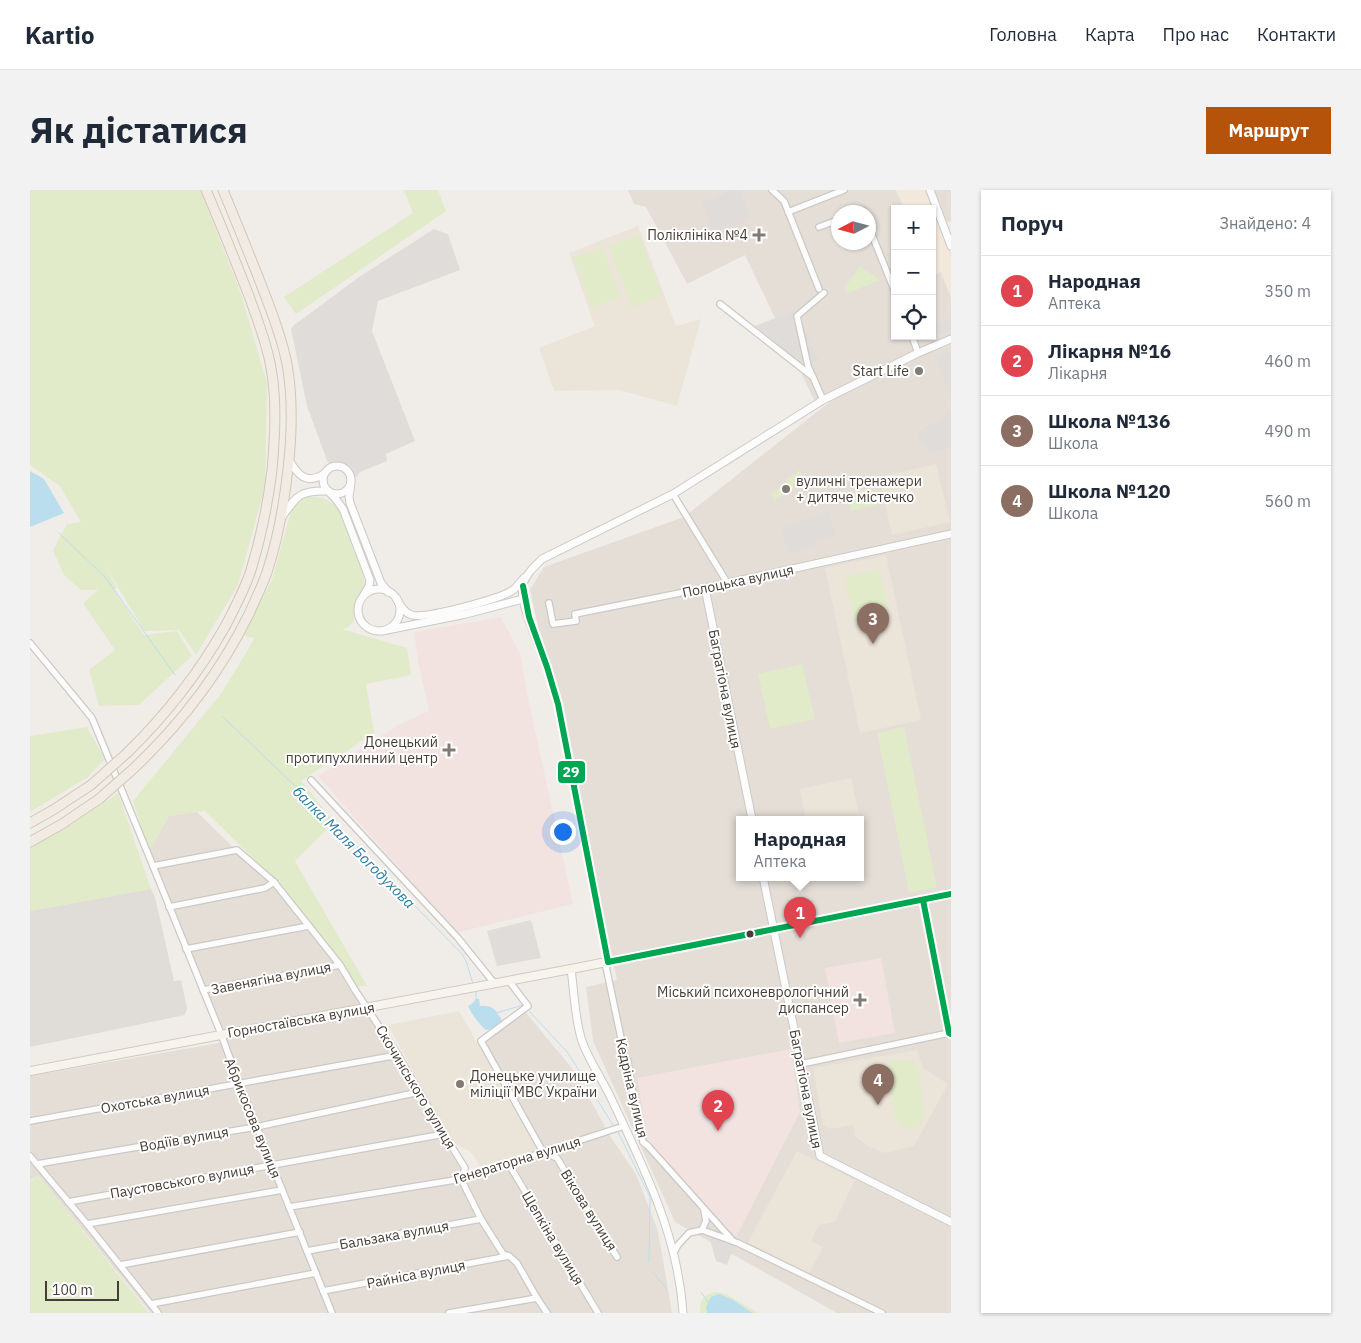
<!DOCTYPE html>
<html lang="uk">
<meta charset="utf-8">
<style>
:root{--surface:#fff;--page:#f2f2f3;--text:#1f2937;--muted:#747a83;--line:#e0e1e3;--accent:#b45309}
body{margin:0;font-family:"IBM Plex Sans",sans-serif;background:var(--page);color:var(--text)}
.controls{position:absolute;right:15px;top:15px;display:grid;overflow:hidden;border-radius:0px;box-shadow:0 1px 4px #0004}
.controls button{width:45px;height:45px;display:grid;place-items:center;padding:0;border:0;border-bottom:1px solid var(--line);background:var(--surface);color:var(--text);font:25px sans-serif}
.compass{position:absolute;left:801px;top:15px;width:45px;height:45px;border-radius:50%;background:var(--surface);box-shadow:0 1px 4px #0004;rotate:264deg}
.scale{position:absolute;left:15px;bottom:12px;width:74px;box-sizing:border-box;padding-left:5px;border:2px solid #463e36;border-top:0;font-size:14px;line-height:18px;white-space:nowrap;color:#463e36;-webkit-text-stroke:4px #fff;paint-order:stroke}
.you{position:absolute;left:532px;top:641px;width:18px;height:18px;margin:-12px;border:4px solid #fff;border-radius:50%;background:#1a73e8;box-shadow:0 0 0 8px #1a73e833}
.badge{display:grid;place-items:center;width:32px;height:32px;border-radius:50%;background:var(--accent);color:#fff;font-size:16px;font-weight:700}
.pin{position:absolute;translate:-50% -41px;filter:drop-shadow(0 1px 2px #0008)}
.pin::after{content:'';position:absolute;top:26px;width:18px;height:15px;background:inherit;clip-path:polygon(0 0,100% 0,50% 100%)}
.popup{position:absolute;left:706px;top:626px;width:128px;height:65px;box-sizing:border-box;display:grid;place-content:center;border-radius:0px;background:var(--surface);filter:drop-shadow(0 1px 4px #0005);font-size:16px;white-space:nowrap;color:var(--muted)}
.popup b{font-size:19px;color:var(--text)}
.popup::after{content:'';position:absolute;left:50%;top:100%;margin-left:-10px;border:10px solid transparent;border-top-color:var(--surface)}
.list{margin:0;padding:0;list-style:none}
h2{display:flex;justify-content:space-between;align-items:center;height:65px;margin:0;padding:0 20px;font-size:21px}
h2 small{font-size:16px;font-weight:400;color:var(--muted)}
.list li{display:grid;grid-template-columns:32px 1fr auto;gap:15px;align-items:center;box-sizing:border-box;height:70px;padding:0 20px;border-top:1px solid var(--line)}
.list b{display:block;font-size:19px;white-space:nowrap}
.list p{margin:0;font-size:16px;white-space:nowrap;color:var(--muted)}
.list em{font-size:16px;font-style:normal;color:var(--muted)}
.icon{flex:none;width:28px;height:28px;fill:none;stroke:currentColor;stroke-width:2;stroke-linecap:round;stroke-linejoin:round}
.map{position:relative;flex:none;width:921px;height:1123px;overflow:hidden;border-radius:0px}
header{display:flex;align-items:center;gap:30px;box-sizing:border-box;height:70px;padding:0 25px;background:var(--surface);border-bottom:1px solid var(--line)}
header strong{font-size:24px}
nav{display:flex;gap:28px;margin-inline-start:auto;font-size:18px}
.intro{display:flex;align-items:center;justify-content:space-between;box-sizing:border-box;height:120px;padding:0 30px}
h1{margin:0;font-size:35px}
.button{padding:12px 22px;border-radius:0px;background:var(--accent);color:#fff;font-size:18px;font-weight:700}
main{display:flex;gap:30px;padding:0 30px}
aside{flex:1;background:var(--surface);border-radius:0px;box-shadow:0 1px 4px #0004}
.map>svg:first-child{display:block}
.residential{fill:#e4ded7;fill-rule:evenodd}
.commercial{fill:#f3e8dc}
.industrial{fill:#e0dcd7}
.education{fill:#ebe4d8}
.medical{fill:#f2e3e1}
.green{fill:#e1eac9}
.parking{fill:#dfdcd9}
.water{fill:#badeee}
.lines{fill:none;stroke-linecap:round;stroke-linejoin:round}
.stream{stroke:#badeee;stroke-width:1}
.minor-casing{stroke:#ccc9c5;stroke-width:8}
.tertiary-casing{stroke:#ccc9c5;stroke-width:9}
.secondary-casing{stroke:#d0cac0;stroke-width:10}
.primary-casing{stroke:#d2c7b7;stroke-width:11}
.minor{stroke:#fdfcfc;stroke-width:5.5}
.tertiary{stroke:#fdfcfc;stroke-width:7}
.secondary{stroke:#f7f4ee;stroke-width:8}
.primary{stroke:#f1ebe3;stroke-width:9}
.primary-bridge-casing{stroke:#d2c7b7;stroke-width:11;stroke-linecap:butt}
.primary-bridge{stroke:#f1ebe3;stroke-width:9}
.bus-1-casing{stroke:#fff;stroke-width:10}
.bus-1{stroke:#00a651;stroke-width:6}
.poi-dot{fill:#827b75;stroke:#fff;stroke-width:2}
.bus-dot{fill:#463e36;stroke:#fff;stroke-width:2}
.labels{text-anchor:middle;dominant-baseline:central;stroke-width:4;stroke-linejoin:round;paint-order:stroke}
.poi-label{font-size:14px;fill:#463e36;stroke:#fff;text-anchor:end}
.street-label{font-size:14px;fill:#463e36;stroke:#fff}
.water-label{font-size:15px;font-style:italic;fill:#2c7ba1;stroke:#fff}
.line-badge{stroke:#fff;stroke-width:2}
.badge-label{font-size:14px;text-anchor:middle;font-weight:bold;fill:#fff}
</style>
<header>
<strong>Kartio</strong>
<nav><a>Головна</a><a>Карта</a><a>Про нас</a><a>Контакти</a></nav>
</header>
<div class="intro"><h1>Як дістатися</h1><a class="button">Маршрут</a></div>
<main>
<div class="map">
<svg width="921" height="1123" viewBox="0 0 921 1123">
<rect width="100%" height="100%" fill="#f0ede9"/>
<g class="residential">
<path d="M598,0H897L921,64V147L784,210L715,65L657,94L616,17L604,14ZM865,19H902V146H865ZM808,22H838V52H808Z"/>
<path d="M902,0H921V32L914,31Z"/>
<path d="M921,155V1123H807L645,1032L563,851L556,797L587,790L500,400L514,377L654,327L807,206L881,170ZM710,629H830V687H710Z"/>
<path d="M167,622L239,692L308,775L437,987L517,963L454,851L495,819L498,825L545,882L580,946L606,984L628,1041L642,1123H121L8,985L0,990V886L195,852L119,661L139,626Z"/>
</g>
<g class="commercial">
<path d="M866,0H895L902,19H874Z"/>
<path d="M902,19L921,67V108L911,82L902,86Z"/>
</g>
<path class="industrial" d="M121,699L125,707L144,791L151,790L157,818L155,825L0,857V721Z"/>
<g class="education">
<path d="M608,36L646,136L671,129L647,216L589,200L524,201L509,158L565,136L539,63Z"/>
<path d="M906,274L920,332L862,345L849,287Z"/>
<path d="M856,365L891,530L830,543L795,378Z"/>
<path d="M821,588L830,628L776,629L770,599Z"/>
<path d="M429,821L510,962L451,978L441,962L421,952L358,835Z"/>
<path d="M887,860L893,878L918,894L884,956L854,963L836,955L825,946L823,935L799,939L793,935L783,878Z"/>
<path d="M767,961L825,990L805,1032L789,1035L781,1051L793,1057L779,1084L718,1052Z"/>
</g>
<g class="medical">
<path d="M471,427L490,464L499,512L543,714L426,743L288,586L370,534L399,521L388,471L384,442Z"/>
<path d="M851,768L865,843L809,853L795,778Z"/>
<path d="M761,859L770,922L706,1047L620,960L607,888Z"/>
</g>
<g class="green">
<path d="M0,0H170L210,101L237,193L235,296L208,395L166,465L149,440L114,441L72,370L87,398L83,399L114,445L147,441L162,466L109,515L69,516L59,480L85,460L53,413L68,400H51L34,385L23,360L37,334L51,332L30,296L0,275Z"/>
<path d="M374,0H408L416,21L266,124L254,107L383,23Z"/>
<path d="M609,45L631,106L602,117L579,56Z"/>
<path d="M572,58L590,107L562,117L544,68Z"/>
<path d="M830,76L850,90L818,103L814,98Z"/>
<path d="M770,280L772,284L767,288L770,294L744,310L741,303L758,294L756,290Z"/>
<path d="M842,298L846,315L821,321L818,303Z"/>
<path d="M274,306L293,308L309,317L331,366L335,398L323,432L317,438L312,439L377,458L381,485L336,494L344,543L271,591L304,632L265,671L337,796H326L246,691L175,621L139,626L119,661L103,611L191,504L225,448L217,447L214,444L242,390L262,318Z"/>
<path d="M849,379L859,424L824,431L815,387Z"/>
<path d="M772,474L785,529L740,539L728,484Z"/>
<path d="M57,537L75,569L58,587L0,622V546Z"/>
<path d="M874,537L907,697L879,703L847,543Z"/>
<path d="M88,603L121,699L0,721V656L35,639Z"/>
<path d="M869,869L883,873L888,879L895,926C892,936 879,945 870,935C862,927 860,890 858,877C859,870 863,869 869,869Z"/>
<path d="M8,985L119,1123H0V991Z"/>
<path d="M686,1102L696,1104L728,1123H670C670,1110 673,1104 686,1102Z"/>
</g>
<g class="parking">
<path d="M702,0H709L721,28L704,36L684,44L672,13Z"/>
<path d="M404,39L418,44L430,80L348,111L342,141L385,251L356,264L357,271L330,282L326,288L322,278L314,273L309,272L298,273L277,216L261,139L263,136L329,87Z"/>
<path d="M764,121L789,170L776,177L725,136Z"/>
<path d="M921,128V140L888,152L885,146H902V135Z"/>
<path d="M918,161L921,168V206L905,167Z"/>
<path d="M921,222V258L899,263L886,244Z"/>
<path d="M797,322L806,346L760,364L751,339Z"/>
<path d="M501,730L511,768L467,776L457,741Z"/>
<path d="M679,1046L704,1056L697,1075L686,1071Z"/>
</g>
<g class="water">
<path d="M0,281L14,289L34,323L0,337Z"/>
<path d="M446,809H449L450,816C463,815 465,820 472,830L464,839L456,840C448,833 442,825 438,816L443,813Z"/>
<path d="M689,1104L703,1110L722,1123H677L676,1117L681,1107Z"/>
</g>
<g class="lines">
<g class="stream">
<path d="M29,343L75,387L145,485"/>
<path d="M193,527L306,635L432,764L436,771L443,794"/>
<path d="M446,802V809"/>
<path d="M499,821L538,863L583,935"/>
<path d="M466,823L493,815"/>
<path d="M588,942L620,1007L619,1072"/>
<path d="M623,1082L636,1099"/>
<path d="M671,1102L678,1112"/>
</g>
<g class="minor-casing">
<g id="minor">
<path d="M742,0L754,11L789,99"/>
<path d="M758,22L814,0"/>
<path d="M829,22L833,21L834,22"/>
<path d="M838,35L865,102"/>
<path d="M789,37L808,30"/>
<path d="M690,114L783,187L793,210"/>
<path d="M882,146L888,163"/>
<path d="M782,185L778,176L767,126L794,103"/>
<path d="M643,304L698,394"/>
<path d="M519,413L523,434L546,431L545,424L675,398"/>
<path d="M0,453L62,528L123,676L191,844L209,893L302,1123"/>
<path d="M281,590L428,748L464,793"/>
<path d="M123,676L207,660L244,692L310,775L325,800L368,865L414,944L435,978L431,989L451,1029L473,1064L479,1066L487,1073L507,1108L517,1123"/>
<path d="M893,710L919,843L921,844"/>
<path d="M139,717L235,698L244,692"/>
<path d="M156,759L279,736"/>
<path d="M575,772L595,867L598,871L600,888L613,952L618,956L703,1051"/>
<path d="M479,791L498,816L451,851L513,962L527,968L587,1067"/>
<path d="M173,800L310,775"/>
<path d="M771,874L919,843"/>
<path d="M0,931L368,865"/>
<path d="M0,966L57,1034L128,1123"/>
<path d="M478,973L568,1123"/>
<path d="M7,974L226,937L389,902"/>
<path d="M38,1012L414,944"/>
<path d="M259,1017L431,989L594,936"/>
<path d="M57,1034L252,1000"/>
<path d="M672,1040L676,1031L674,1020"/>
<path d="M277,1061L451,1029"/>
<path d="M644,1062L648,1055L659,1043L672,1040L708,1053L852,1123"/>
<path d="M90,1075L270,1042"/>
<path d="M293,1101L479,1066"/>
<path d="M121,1114L286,1083"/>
<path d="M419,1123L507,1108"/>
</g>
</g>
<g class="tertiary-casing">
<g id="tertiary">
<path d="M900,0L921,56"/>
<path d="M259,270C268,285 276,295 294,284"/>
<circle cx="307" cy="290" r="14"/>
<path d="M321,293L319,307L320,313L351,393L358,402"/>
<path d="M252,327C267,305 270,300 298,301L305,308L313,319L340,390L339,396L334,405"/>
<circle cx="349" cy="420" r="21"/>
<path d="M366,408C370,415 374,423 382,425C396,429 470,409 483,400C487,397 491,391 494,388"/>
<path d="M352,441L436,424L493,409"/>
<path d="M722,629L675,398L921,344"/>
<path d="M733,687L790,966L921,1032"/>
<path d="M578,772L528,514C524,503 522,492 518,480C512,461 488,413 493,394C496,384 504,377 512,369L643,304L793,210L888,163L921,149"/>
<path d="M541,779C544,800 545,831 552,851C559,871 572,889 581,908C614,978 648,1045 653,1123"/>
</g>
</g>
<g class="secondary-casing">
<path id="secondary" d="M0,881L541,779L921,704"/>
</g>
<g class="primary-casing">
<g id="primary">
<path d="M97,563C136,525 169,483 196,435C205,417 215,399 221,380C231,347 238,313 242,280C245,246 247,211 241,178C237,153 227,129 219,106C205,70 191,35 176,0"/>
<path d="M102,580C150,535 190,483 219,424C225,410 232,397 237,382C248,349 254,314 258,279C262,244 263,208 257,174C252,149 243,125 234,102C221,68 207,34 193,0"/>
<path d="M0,633L23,620L61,595"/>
<path d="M0,652L32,634L69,609"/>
</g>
</g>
<use href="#minor" class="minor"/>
<use href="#tertiary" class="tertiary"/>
<use href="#secondary" class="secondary"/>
<use href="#primary" class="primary"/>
<g class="primary-bridge-casing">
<g id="primary-bridge">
<path d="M61,595L97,563"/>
<path d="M69,609L102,580"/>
</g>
</g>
<use href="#primary-bridge" class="primary-bridge"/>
<g class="bus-1-casing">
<g id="bus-1">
<path d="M493,396L499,427L517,477L528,514L578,772"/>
<path d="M893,710L919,843L921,844"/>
<path d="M578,772L921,704"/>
</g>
</g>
<use href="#bus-1" class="bus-1"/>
</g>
<g class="poi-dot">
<path d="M726.5 37.5h5v5h5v5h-5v5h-5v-5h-5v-5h5z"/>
<circle cx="889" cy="181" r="5"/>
<circle cx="756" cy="299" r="5"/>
<path d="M416.5 552.5h5v5h5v5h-5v5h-5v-5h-5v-5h5z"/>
<path d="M827.5 802.5h5v5h5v5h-5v5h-5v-5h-5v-5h5z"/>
<circle cx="430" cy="894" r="5"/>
</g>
<circle class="bus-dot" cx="720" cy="744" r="4.5"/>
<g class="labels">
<g class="poi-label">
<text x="718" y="45">Поліклініка №4</text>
<text x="879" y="181">Start Life</text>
<text x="766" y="291" text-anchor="start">вуличні тренажери<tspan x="766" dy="16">+ дитяче містечко</tspan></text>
<text x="408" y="552">Донецький<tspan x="408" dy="16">протипухлинний центр</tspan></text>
<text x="819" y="802">Міський психоневрологічний<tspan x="819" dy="16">диспансер</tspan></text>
<text x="440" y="886" text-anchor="start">Донецьке училище<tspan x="440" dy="16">міліції МВС України</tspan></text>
</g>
<g class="street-label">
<text transform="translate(708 391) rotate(-12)">Полоцька вулиця</text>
<text transform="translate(695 499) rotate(79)">Багратіона вулиця</text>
<text transform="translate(241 788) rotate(-11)">Завенягіна вулиця</text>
<text transform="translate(271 830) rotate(-10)">Горностаївська вулиця</text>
<text transform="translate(386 897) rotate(59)">Скочинського вулиця</text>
<text transform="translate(602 898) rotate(77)">Кедріна вулиця</text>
<text transform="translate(776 899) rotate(79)">Багратіона вулиця</text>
<text transform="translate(125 909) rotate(-10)">Охотська вулиця</text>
<text transform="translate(223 928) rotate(68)">Абрикосова вулиця</text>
<text transform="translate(154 949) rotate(-10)">Водіїв вулиця</text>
<text transform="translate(487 970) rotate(-17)">Генераторна вулиця</text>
<text transform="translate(152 991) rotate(-10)">Паустовського вулиця</text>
<text transform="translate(559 1020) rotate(58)">Вікова вулиця</text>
<text transform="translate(364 1045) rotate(-10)">Бальзака вулиця</text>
<text transform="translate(523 1048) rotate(59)">Щепкіна вулиця</text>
<text transform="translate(386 1084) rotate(-11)">Райніса вулиця</text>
</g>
<g class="water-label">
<text transform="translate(324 657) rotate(45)">балка Маля Богодухова</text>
</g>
</g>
<rect class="line-badge" x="527" y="570" width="29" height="24" rx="5" fill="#00a651"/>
<g class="badge-label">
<text x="541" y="587">29</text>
</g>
</svg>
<div class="controls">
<button>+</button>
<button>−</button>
<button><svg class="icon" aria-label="locate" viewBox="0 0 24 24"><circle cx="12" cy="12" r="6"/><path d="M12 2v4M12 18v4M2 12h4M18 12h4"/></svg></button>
</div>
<svg class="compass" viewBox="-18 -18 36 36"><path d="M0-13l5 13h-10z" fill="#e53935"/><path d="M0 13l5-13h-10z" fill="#747a83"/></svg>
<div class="scale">100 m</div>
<div class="you"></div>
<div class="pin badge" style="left:770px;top:748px;background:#e0444e">1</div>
<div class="popup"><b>Народная</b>Аптека</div>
<div class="pin badge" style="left:688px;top:941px;background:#e0444e">2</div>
<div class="pin badge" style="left:843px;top:454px;background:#8d6e63">3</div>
<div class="pin badge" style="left:848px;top:915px;background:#8d6e63">4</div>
</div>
<aside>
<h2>Поруч<small>Знайдено: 4</small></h2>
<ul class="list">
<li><span class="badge" style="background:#e0444e">1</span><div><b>Народная</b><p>Аптека</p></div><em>350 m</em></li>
<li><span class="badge" style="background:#e0444e">2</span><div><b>Лікарня №16</b><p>Лікарня</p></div><em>460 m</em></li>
<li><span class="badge" style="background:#8d6e63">3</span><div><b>Школа №136</b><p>Школа</p></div><em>490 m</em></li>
<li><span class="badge" style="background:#8d6e63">4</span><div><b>Школа №120</b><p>Школа</p></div><em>560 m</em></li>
</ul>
</aside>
</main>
